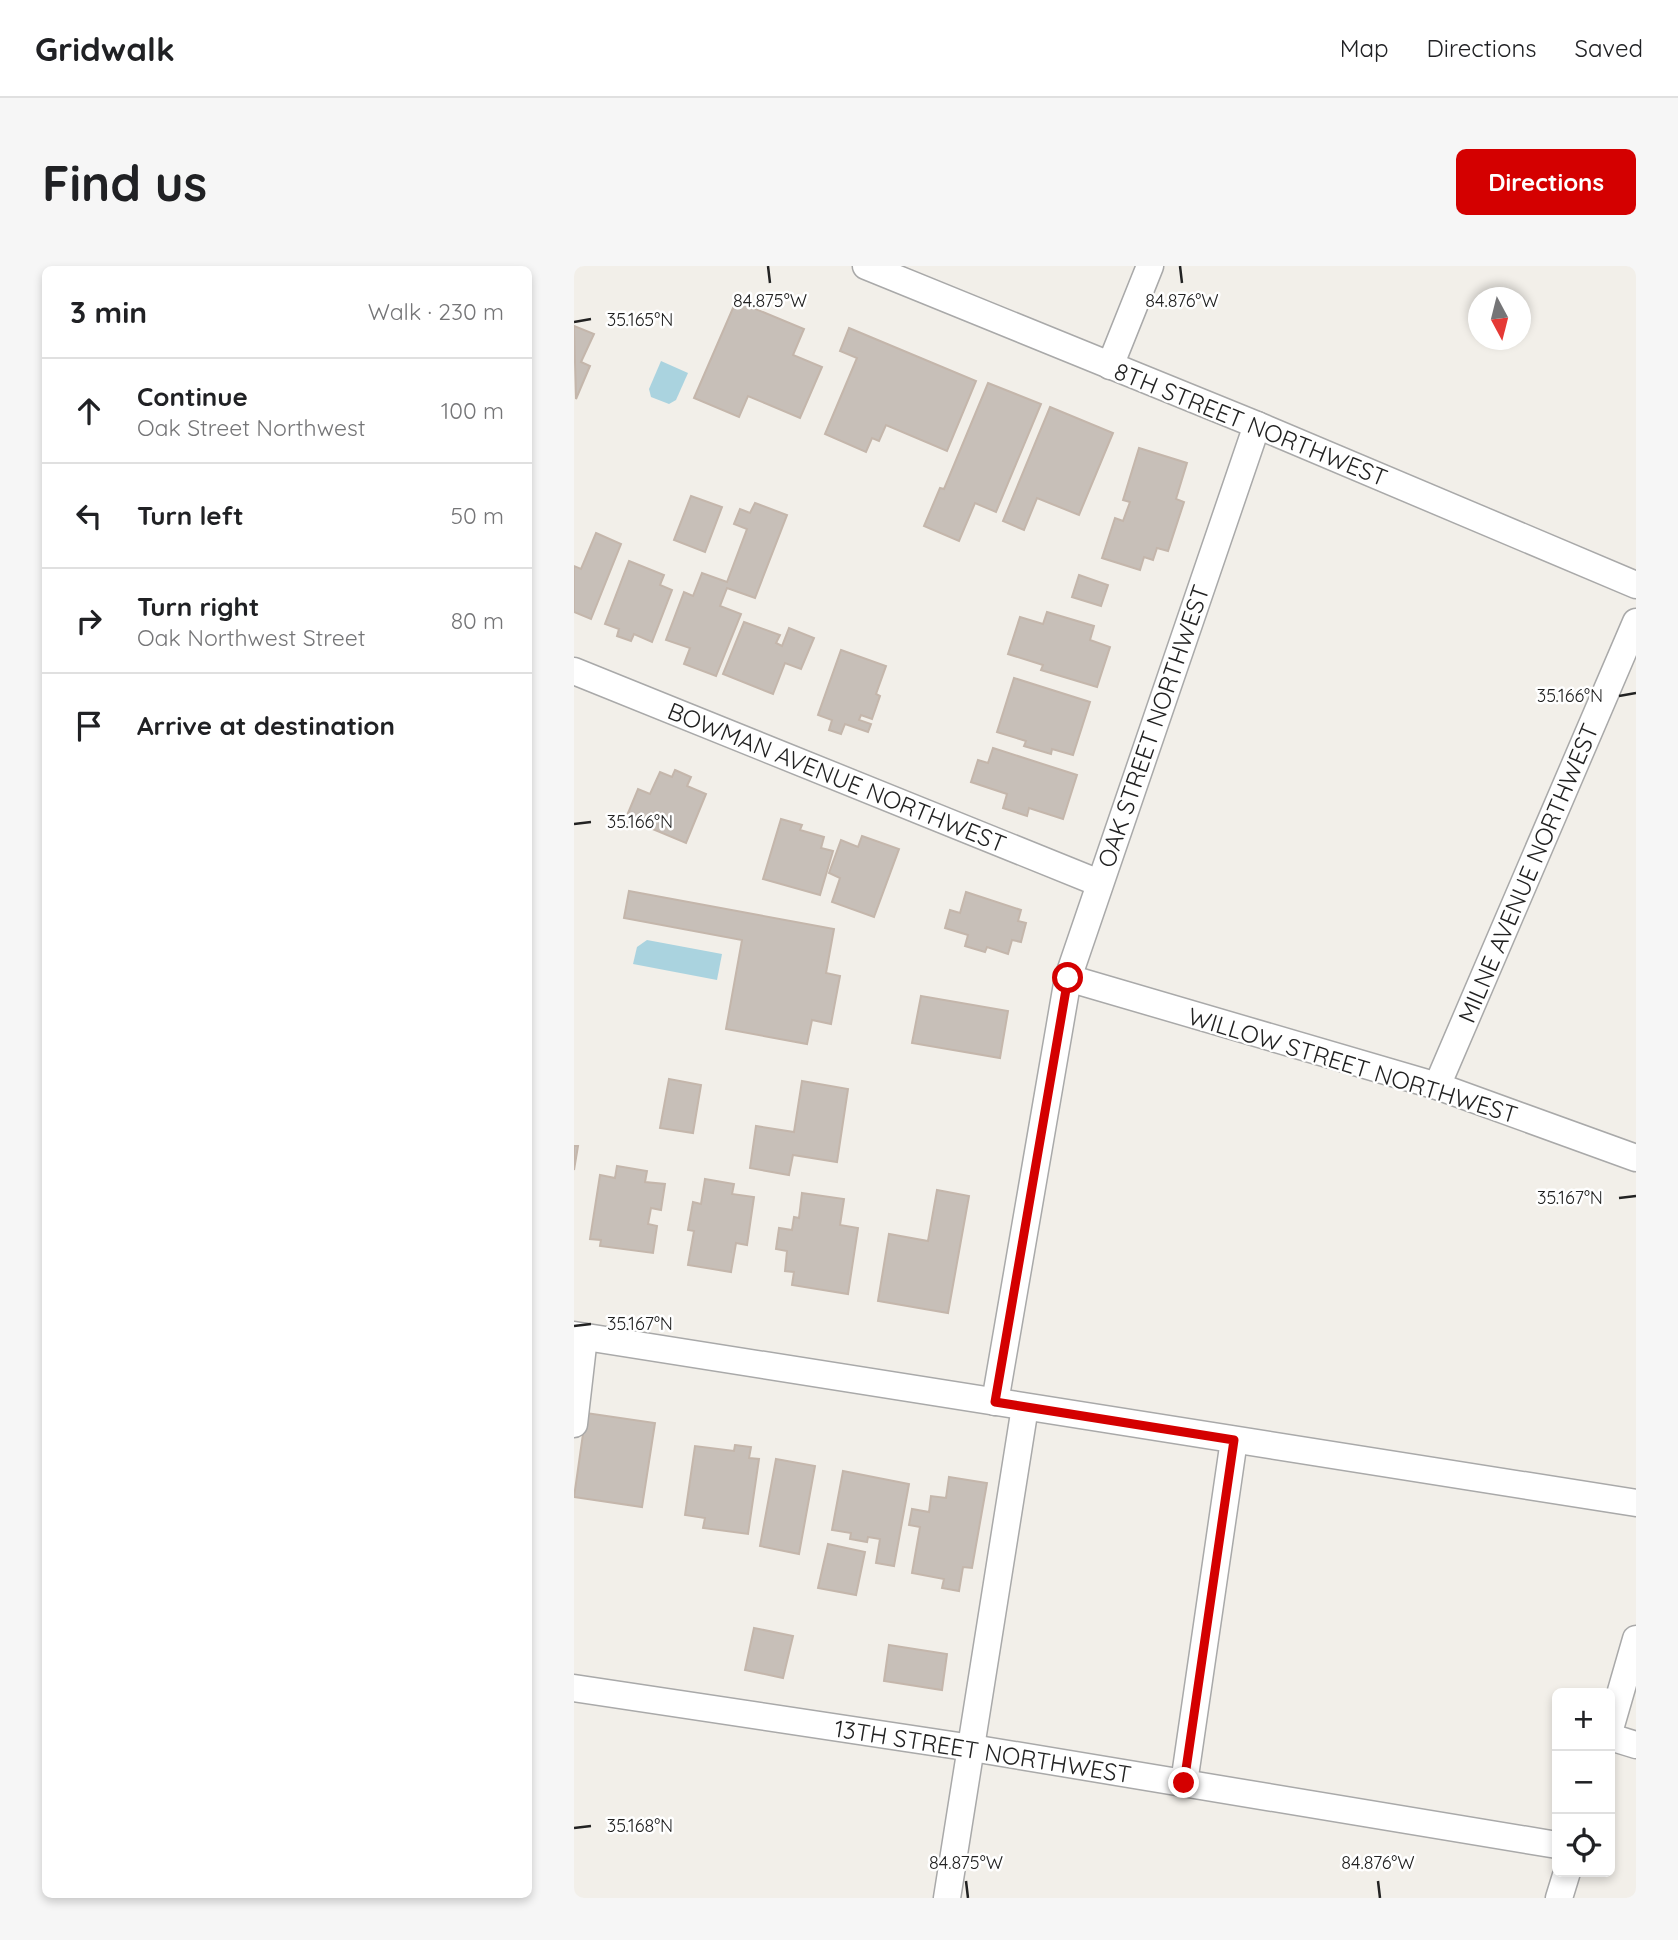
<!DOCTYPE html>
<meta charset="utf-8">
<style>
:root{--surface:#fff;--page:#f6f6f6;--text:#202124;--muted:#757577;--line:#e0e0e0;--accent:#d40000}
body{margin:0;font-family:Quicksand,sans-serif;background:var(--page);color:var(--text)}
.controls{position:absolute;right:21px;bottom:21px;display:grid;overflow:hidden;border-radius:10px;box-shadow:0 4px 10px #0003}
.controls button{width:63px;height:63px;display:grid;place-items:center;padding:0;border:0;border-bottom:2px solid var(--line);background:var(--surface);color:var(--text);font:35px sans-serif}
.compass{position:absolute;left:894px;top:21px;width:63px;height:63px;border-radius:50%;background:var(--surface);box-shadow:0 4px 10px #0003;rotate:173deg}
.stop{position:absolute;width:21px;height:21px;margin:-16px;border:5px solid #d40000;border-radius:50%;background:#fff}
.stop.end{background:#d40000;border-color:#fff;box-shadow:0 2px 7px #0008}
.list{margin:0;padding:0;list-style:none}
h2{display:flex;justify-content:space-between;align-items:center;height:91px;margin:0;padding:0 28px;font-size:30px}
h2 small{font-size:23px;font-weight:400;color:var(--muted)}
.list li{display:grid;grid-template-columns:46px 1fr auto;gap:21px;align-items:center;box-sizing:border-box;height:105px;padding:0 28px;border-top:2px solid var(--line)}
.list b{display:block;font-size:26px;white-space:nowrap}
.list p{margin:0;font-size:23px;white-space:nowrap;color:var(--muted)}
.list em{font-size:23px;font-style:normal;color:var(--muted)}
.icon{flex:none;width:38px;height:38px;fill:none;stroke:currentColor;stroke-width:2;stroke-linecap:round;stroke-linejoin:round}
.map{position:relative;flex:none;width:1062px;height:1632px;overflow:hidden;border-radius:10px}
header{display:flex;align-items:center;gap:42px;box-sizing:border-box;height:98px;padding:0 35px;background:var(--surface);border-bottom:2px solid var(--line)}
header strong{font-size:33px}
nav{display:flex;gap:38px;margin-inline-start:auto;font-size:24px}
.intro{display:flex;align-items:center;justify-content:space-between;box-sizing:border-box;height:168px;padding:0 42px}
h1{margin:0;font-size:49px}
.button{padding:18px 32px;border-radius:10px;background:var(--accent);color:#fff;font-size:24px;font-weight:700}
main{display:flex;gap:42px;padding:0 42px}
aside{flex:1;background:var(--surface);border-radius:10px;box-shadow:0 4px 10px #0003}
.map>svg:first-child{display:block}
.water{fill:#aad3df}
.building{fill:#c7bfb8;stroke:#c4b6ab;stroke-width:2}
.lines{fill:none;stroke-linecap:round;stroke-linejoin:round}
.street-casing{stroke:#a9a9a9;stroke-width:29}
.street{stroke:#fff;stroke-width:26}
.route{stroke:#d40000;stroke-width:9}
.ticks{fill:none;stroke:#222;stroke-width:2.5}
.labels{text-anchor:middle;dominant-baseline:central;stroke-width:5;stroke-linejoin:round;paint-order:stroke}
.street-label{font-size:24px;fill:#222;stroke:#fff}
.ticks-label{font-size:18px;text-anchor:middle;fill:#222;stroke:#fff;stroke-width:5;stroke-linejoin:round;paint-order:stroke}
</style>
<header>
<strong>Gridwalk</strong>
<nav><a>Map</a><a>Directions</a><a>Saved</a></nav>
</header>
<div class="intro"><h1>Find us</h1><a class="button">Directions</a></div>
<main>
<aside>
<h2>3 min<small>Walk · 230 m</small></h2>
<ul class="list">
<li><svg class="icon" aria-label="ahead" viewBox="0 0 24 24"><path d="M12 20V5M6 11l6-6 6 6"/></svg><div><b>Continue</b><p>Oak Street Northwest</p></div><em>100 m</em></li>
<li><svg class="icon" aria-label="left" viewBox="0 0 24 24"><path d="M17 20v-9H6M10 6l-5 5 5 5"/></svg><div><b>Turn left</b></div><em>50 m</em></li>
<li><svg class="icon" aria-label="right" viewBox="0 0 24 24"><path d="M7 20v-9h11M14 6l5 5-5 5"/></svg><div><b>Turn right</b><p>Oak Northwest Street</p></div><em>80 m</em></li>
<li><svg class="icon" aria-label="arrive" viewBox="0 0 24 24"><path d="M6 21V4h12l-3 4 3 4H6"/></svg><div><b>Arrive at destination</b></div></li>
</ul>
</aside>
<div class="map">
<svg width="1062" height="1632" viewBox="0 0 1062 1632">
<rect width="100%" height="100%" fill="#f2efe9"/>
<g class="water">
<path d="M87,95L114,107L102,134L95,138L77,131L75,123Z"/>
<path d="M73,674L148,688L143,714L59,698L63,681Z"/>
</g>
<g class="building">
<path d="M162,35L230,63L219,89L248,101L226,152L174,130L165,151L120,132Z"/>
<path d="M0,60L20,68L7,96L16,100L2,133Z"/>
<path d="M275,62L402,115L373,185L312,159L305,175L298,172L292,186L251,168L283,92L266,85Z"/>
<path d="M414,117L467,138L422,246L401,237L385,275L350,260L366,222L370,223Z"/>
<path d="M476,141L539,167L505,249L463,232L450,264L429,255Z"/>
<path d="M565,182L613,197L602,233L610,236L594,285L583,282L579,294L570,291L566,304L528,292L541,252L549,255L556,236L549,234Z"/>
<path d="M117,230L148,241L131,286L100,274Z"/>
<path d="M181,237L213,249L181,332L153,322L146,340L167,348L142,410L110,398L116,382L92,374L110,326L119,330L128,307L153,316L173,263L160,258L166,243L176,247Z"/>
<path d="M22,267L47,278L17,353L0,346V300L7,303Z"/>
<path d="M55,295L90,309L86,319L98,324L78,376L60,368L57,375L43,370L45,363L31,358Z"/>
<path d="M505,309L534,319L527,340L498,331Z"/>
<path d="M473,346L520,360L516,374L536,381L523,421L467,404L469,399L434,388L446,351L469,358Z"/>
<path d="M170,356L206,369L202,377L208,380L215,362L240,372L227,403L211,397L199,428L149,408Z"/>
<path d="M267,384L312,400L302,428L306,430L298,453L287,449L285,454L297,458L294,466L271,458L267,468L255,464L258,454L244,449Z"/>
<path d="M440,412L516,436L499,489L478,483L477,488L450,480L452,475L423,466Z"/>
<path d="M419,482L503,509L489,553L455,542L453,550L429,542L433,528L397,516L404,494L414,497Z"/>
<path d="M101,504L117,511L113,520L132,528L112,577L52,552L64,523L76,528L86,506L98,511Z"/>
<path d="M207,553L228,559L226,564L250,571L247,582L259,585L246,629L189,613Z"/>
<path d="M288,570L325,583L300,651L258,636L266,612L255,607L267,574L284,581Z"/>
<path d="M55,625L260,663L252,707L266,710L257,758L238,754L233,778L152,763L168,674L50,652Z"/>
<path d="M392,626L447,644L444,655L452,657L447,676L438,674L434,688L413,681L411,686L391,680L394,669L371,662L376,644L386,647Z"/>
<path d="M347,730L434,745L426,792L338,777Z"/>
<path d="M95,813L127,819L119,867L86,862Z"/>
<path d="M228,815L274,823L263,896L219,889L215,909L176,902L182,860L220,866Z"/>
<path d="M0,880H4L0,904Z"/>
<path d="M43,900L73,905L71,916L91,918L87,944L77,942L74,958L83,960L79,987L26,980L27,974L16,973L26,909L41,912Z"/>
<path d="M131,913L160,918L158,928L180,931L173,979L162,977L157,1006L114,999L120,965L114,964L119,936L127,938Z"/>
<path d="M363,924L395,930L374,1047L304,1035L315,968L354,975Z"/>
<path d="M228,927L270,933L266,959L284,962L274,1028L218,1019L220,1006L211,1005L213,985L202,983L205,962L218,964L220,951L225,952Z"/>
<path d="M12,1147L81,1157L68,1241L0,1231Z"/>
<path d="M161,1179L177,1181L175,1192L185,1193L174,1268L129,1262L131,1252L111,1249L121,1180L160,1185Z"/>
<path d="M202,1193L241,1200L225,1288L186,1280Z"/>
<path d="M269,1205L335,1218L320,1300L302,1297L306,1273L294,1271L293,1276L276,1273L277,1267L258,1264Z"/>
<path d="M375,1211L413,1217L398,1302L389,1301L385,1325L368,1322L370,1313L338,1307L346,1261L335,1259L338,1243L355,1246L357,1230L372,1232Z"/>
<path d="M254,1278L291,1286L282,1329L244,1322Z"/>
<path d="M180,1362L219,1370L209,1412L171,1404Z"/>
<path d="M315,1379L373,1388L368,1424L310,1415Z"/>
</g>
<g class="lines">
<g class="street-casing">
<g id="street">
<path d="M292,0L683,159L1062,319"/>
<path d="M536,100L576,0"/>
<path d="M0,405L525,617"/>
<path d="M494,712L863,820L1062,892"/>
<path d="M863,820L1062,356"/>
<path d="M0,1069L1062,1237"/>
<path d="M421,1136L494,712L683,159"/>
<path d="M0,1158L10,1071"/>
<path d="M0,1422L398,1482L983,1579"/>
<path d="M1036,1463L1062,1373"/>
<path d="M1036,1471L1062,1479"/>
<path d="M610,1517L660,1174"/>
<path d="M373,1632L451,1141"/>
<path d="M985,1632L993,1606"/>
</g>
</g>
<use href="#street" class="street"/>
</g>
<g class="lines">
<path class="route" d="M494,712L421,1136L660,1174L610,1517"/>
</g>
<path class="ticks" d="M194,0L196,17M606,0L608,17M0,56L17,53M1045,430L1062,427M0,558L17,556M1045,932L1062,930M0,1060L17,1058M0,1562L17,1560M392,1615L394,1632M804,1615L806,1632"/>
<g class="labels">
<g class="street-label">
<text transform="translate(677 158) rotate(22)">8TH STREET NORTHWEST</text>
<text transform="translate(579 460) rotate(-71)">OAK STREET NORTHWEST</text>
<text transform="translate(263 511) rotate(22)">BOWMAN AVENUE NORTHWEST</text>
<text transform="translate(954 607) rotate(-67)">MILNE AVENUE NORTHWEST</text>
<text transform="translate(779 799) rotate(17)">WILLOW STREET NORTHWEST</text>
<text transform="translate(409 1485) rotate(9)">13TH STREET NORTHWEST</text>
</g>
</g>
<g class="ticks-label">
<text x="196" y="41">84.875°W</text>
<text x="608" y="41">84.876°W</text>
<text x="66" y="60">35.165°N</text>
<text x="996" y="436">35.166°N</text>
<text x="66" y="562">35.166°N</text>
<text x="996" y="938">35.167°N</text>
<text x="66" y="1064">35.167°N</text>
<text x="66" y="1566">35.168°N</text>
<text x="392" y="1603">84.875°W</text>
<text x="804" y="1603">84.876°W</text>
</g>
</svg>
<div class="controls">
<button>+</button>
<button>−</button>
<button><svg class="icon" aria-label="locate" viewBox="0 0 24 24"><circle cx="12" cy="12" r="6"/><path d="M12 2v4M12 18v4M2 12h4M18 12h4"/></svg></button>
</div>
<svg class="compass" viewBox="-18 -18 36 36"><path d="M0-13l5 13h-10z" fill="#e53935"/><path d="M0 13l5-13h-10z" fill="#757577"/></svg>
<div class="stop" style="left:494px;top:712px"></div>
<div class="stop end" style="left:610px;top:1517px"></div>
</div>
</main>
